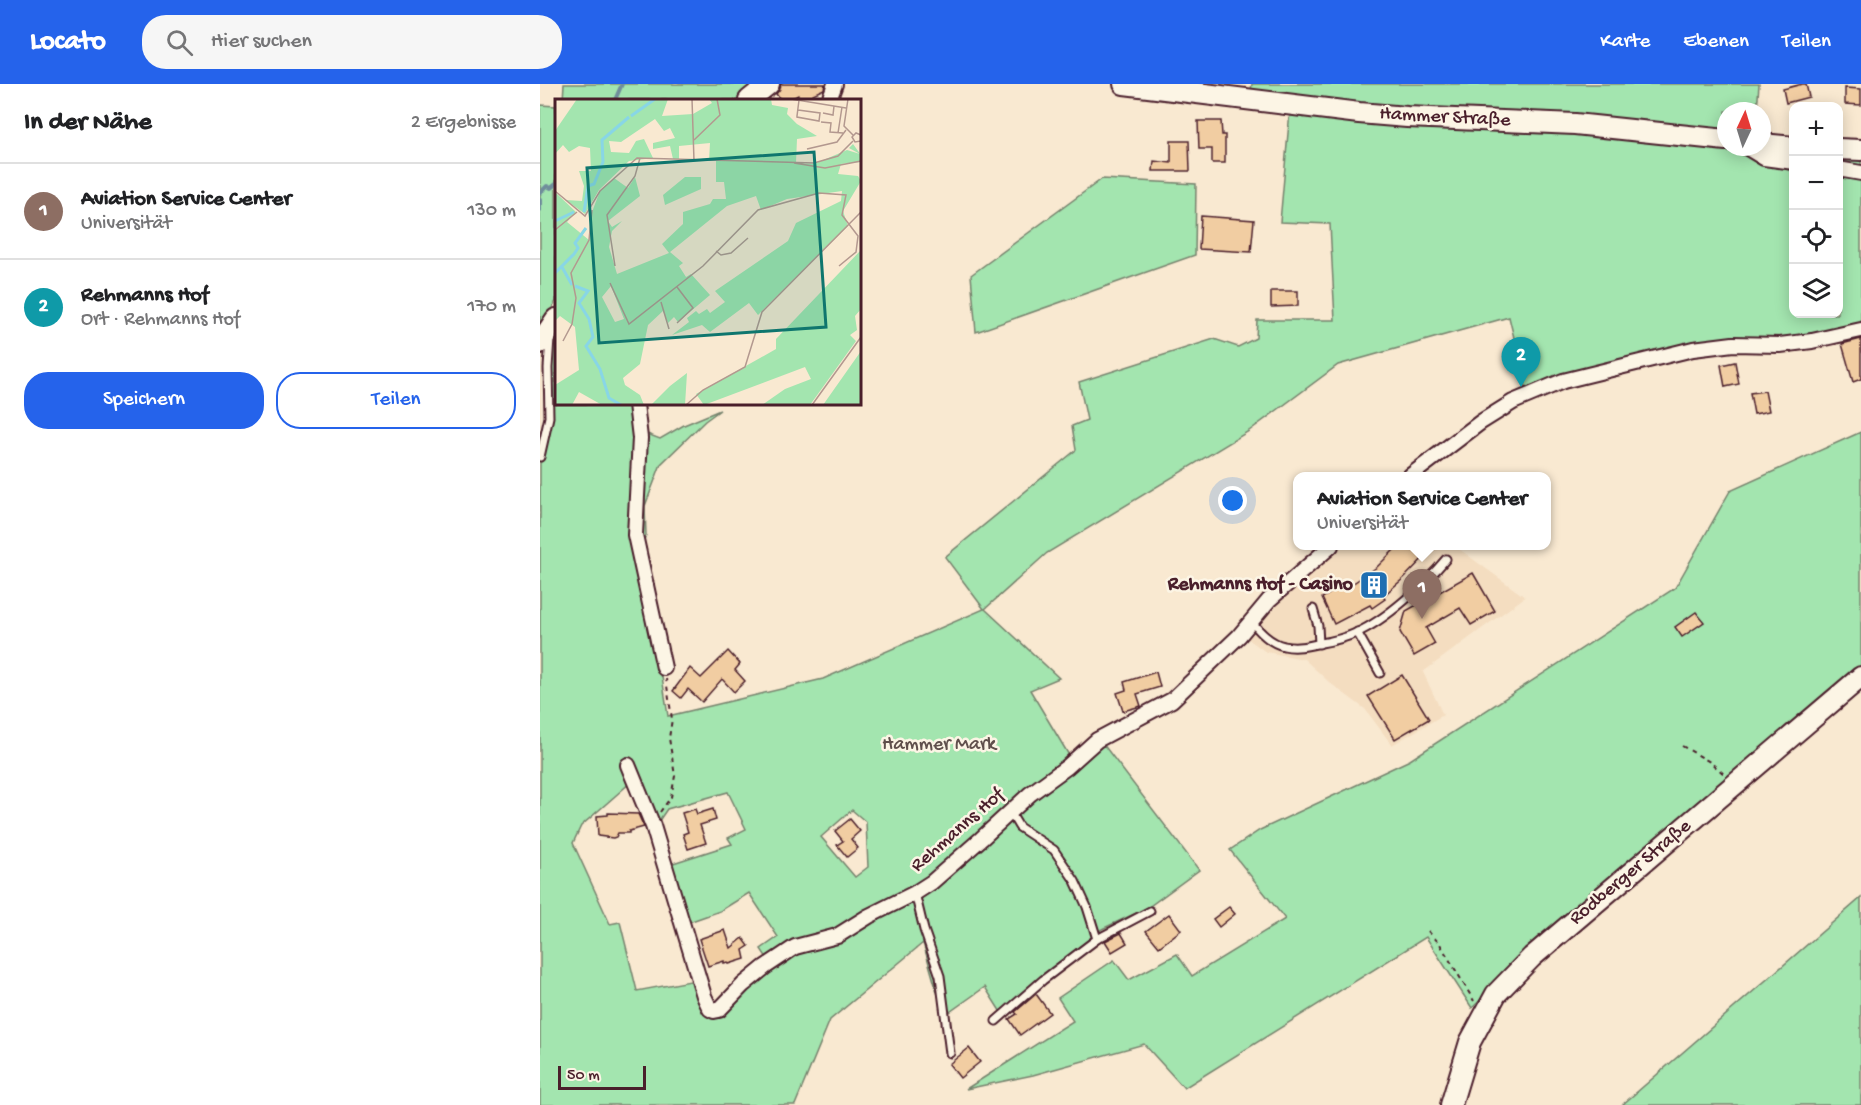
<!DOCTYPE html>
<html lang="de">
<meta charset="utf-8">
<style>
:root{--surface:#fff;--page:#f6f6f6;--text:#202124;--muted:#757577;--line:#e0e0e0;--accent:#2563eb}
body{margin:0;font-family:"Gochi Hand",sans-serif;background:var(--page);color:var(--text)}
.controls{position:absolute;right:18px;top:18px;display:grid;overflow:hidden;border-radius:12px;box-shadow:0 3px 15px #0003}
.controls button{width:54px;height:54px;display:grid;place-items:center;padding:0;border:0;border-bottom:2px solid var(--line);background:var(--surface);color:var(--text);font:30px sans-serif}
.compass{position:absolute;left:1177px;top:18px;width:54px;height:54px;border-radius:50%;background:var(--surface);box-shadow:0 3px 15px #0003;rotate:4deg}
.scale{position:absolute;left:18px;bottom:15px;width:88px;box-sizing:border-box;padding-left:6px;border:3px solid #4a1f2b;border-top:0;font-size:16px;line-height:21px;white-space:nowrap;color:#4a1f2b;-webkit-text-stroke:4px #fcf5e5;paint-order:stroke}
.you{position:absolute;left:693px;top:417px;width:21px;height:21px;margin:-15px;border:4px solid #fff;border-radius:50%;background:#1a73e8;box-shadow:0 0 0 9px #1a73e833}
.badge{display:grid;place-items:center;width:39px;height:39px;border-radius:50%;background:var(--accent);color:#fff;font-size:20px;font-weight:700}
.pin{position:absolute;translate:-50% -50px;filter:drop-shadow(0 2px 3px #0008)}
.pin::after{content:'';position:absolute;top:32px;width:21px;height:18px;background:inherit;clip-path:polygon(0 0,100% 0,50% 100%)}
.popup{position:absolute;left:753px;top:388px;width:258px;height:78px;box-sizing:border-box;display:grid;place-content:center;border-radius:12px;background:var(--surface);filter:drop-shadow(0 2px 4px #0005);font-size:20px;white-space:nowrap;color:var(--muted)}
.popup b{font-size:22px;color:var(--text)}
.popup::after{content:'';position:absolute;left:50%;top:100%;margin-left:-12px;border:12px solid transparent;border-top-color:var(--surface)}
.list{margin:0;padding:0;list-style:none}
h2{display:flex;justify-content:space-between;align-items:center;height:78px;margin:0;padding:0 24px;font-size:26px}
h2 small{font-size:20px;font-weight:400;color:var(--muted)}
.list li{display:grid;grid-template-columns:39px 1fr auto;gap:18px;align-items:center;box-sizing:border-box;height:96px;padding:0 24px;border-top:2px solid var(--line)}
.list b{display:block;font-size:22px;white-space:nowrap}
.list p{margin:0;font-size:20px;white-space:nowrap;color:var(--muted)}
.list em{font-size:20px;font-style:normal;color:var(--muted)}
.actions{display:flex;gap:12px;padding:18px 24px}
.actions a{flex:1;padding:14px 0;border:2px solid var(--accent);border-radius:24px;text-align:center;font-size:21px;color:var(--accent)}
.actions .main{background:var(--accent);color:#fff}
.icon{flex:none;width:33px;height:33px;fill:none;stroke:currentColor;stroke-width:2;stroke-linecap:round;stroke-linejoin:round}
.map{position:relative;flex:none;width:1321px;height:1021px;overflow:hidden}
header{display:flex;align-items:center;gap:36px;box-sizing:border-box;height:84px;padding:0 30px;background:var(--accent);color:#fff}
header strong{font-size:28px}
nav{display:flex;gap:33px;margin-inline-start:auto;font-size:21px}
.search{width:420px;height:54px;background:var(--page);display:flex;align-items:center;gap:15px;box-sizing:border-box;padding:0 21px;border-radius:24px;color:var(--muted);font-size:22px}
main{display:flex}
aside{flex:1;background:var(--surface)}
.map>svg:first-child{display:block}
.built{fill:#f4ddc0}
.green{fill:#a3e5af;stroke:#76826d;stroke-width:1.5;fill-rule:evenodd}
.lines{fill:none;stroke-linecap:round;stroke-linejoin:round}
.stream{stroke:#6f8d9b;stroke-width:4}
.building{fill:#f1cda2;stroke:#4a1f2b;stroke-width:1.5}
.lane-casing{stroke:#4a1f2b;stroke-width:11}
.street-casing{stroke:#4a1f2b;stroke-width:18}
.secondary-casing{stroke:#4a1f2b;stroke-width:24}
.path{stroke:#4a1f2b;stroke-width:2;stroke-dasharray:4.5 4.5;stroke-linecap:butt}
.lane{stroke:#fcf5e5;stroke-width:7}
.street{stroke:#fcf5e5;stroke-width:14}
.secondary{stroke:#fcf5e5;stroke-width:20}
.labels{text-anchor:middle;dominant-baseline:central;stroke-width:5;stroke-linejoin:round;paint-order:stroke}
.street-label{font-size:20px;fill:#4a1f2b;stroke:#fcf5e5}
.poi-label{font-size:20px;font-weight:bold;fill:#4a1f2b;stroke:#fcf5e5;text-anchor:end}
.park-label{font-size:20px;fill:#60504c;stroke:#fcf5e5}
.inset-river{fill:none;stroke:#88d6e6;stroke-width:3}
.inset-road{fill:none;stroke:#b3988f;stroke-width:1.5}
.view{fill:#0f766e;fill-opacity:0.15;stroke:#0f766e;stroke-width:3}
.inset-edge{fill:none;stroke:#4a1f2b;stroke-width:3}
</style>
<header>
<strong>Locato</strong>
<div class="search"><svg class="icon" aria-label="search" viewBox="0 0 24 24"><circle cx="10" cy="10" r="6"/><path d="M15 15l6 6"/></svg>Hier suchen</div>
<nav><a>Karte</a><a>Ebenen</a><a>Teilen</a></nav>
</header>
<main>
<aside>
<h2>In der Nähe<small>2 Ergebnisse</small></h2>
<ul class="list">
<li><span class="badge" style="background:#8d6e63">1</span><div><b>Aviation Service Center</b><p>Universität</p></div><em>130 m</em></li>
<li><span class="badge" style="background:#0f9aa8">2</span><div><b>Rehmanns Hof</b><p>Ort · Rehmanns Hof</p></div><em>170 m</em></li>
</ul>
<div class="actions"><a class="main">Speichern</a><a>Teilen</a></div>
</aside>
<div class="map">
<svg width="1321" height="1021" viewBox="0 0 1321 1021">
<rect width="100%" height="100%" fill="#f9e9d1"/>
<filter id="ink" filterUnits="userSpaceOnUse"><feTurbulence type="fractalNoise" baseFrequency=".0167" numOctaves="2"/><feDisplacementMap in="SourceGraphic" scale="12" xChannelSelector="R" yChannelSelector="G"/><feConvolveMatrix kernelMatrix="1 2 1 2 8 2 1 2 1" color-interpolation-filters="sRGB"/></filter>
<g filter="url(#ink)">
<path class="built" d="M796,462H915L985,513L883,588L903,631L852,661L825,625L790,599L764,575L726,568L704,552L717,534Z"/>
<g class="green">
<path d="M24,0H218L198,16H23Z"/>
<path d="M712,0H1219L1217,27H1186V55L947,41L1206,67L1253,69L1254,230H1298L1299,70H1321V241L1237,257L1147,267L989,316L969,233L798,281L709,347L507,469L445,525L519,594L490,606L533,678L560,656L659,786L607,824L562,845L501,893L462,930L445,903L404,932L383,859L290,936L255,1021H0V379L8,348L11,258L16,246V320H102L107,350L120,355L144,341L180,326L165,337L121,380L105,422L106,451L97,471L113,533L128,632L283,595L444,525L405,473L536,366L532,342L547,336L539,298L674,255L698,263L716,254L717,236H795L790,140L740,138L750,27L710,11ZM91,698L136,829L156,896L97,907L80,838L70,840L33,759L41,742ZM188,708L206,745L188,754L192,760L127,781L116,741L127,725ZM312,726L326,738L328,783L315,793L281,753ZM209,809L238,853L221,865L229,877L174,923L146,839L180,827Z"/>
<path d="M0,21L16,22V217L0,245Z"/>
<path d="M562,95L656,100L655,171L436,248L431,191Z"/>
<path d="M1321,348V587L1058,806L932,924L886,853L644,1004L604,960L493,991L426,1005L533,937L518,914L574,876L589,896L637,870L652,892L745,835L690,766L720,746L870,676L1135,504L1190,407Z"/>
<path d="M1321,814V1021H1082Z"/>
</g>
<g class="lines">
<g class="stream">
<path d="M75,16L82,0"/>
<path d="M0,109L7,102L11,104L16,100"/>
<path d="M0,116V126"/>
</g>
</g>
<g class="building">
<path d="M241,0H285L284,5L273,10L277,16H261L258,11L249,16H241L236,10L240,5Z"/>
<path d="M1262,0H1266L1269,13L1246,19L1243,5Z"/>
<path d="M1305,4L1321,5V21L1305,20Z"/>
<path d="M658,37H681L682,51H685V79H672V65H659Z"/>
<path d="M631,57H649L650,87H613L614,77L631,79Z"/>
<path d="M661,132L714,136L711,168L659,165Z"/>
<path d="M731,207H758V222L731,223Z"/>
<path d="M1321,255V295L1313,298L1302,260Z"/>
<path d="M1195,278L1199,300L1185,303L1181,281Z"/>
<path d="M1225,307L1229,327L1214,330L1210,309Z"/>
<path d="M858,462H880L888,469L864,494L843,512L845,515L832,524L830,521L794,540L782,514L792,508L794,503L800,497L806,504L837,483Z"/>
<path d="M933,489L955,527L931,541L920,524L886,544L895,560L874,572L860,548L866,527Z"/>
<path d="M1156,528L1164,538L1142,553L1135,543Z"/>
<path d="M188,567L200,580L195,586L205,597L194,608L182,595L162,618L148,605L141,614L133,607L150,584L161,594Z"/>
<path d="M616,588L620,603L597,610L601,622L583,627L577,609L586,606L584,598Z"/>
<path d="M862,591L889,635L855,655L828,612Z"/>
<path d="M155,725L157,730L173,725L176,736L160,741L166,759L148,765L143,750L148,748L142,729Z"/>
<path d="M68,729L98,730L104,743L89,747V749H78L76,753L73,754L58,752L57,732L68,731Z"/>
<path d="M310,735L320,747L311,755L318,764L307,773L297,761L303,757L295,747Z"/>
<path d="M689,823L695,830L679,843L673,835Z"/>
<path d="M629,830L641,846L619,863L606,847Z"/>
<path d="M185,846L191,864L203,854L209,862L203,866L205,875L189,880L188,878L184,879V877L168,882L159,855Z"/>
<path d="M581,849L587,859L572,868L565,857Z"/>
<path d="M496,910L510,929L480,951L469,935L477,930L475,928Z"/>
<path d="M429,964L440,978L420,994L409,980Z"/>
</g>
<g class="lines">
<g class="lane-casing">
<g id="lane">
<path d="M0,373L9,333L8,284L10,254"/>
<path d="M773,525L778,542L779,560"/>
<path d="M711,537C720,548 730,559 744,562C756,565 768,562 781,559C793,557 805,554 816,549C846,536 885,500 906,475"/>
<path d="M817,548L840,589"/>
<path d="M375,809L384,846L400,892L410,969"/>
<path d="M557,855L610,827"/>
<path d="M456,937L503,896L557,855L547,823L535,797L514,766L479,743L470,728"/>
</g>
</g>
<g class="street-casing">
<g id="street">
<path d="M289,16L295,0"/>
<path d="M1206,63L1224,74L1254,78"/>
<path d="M1298,85L1321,89"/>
<path d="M96,320L100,354L95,451L124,584"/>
<path d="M870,392L941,338L973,318L1023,297L1153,265L1193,260L1240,261L1272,257L1321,246"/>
<path d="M88,681L113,742L164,912L170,925L174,927L179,926L203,901L225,883L255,863L297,852L329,832L375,809L392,798L441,755L490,710L527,683L557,656L632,616L699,552L729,516L791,462"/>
</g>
</g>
<g class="secondary-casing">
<g id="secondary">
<path d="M584,0L819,29L867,33L1035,40L1186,56"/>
<path d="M209,16L229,0"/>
<path d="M1222,60L1254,63"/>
<path d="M1298,65L1321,66"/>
<path d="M0,259L16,235"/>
<path d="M911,1021L930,958L956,910L992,873L1321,593"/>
</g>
</g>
<g class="path">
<path d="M1142,662L1170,678L1184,690"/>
<path d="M120,728L131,713L135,692L129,654L132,635L126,595"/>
<path d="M888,847L900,860L934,917"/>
</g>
<use href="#lane" class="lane"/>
<use href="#street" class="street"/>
<use href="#secondary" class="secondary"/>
</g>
</g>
<defs>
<g id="building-square" transform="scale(1.5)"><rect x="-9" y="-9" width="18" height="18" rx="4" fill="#1f6fb2" stroke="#fcf5e5"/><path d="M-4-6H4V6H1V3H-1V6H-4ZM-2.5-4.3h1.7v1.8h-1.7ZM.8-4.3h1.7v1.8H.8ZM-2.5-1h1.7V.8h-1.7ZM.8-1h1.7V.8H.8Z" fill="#fff"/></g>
</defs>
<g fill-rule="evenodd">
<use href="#building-square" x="834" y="501"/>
</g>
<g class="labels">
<g class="street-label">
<text transform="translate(905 34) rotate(3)">Hammer Straße</text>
<text transform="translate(418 747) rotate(-41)">Rehmanns Hof</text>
<text transform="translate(1091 789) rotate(-40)">Rodberger Straße</text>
</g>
<g class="poi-label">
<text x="813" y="501">Rehmanns Hof - Casino</text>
</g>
<g class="park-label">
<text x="399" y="661">Hammer Mark</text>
</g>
</g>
<g transform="translate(15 15)">
<rect width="306" height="306" fill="#f9e9d1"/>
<path d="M22,0H113L107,17L138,15L157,4L154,0H216L217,6L233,9L232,15L242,25L262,37L242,40L241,64L259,65L292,51L305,55L294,49L298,45L306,56V63L286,65L283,75L303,77L306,82L288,112L293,127L203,216L194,204L155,233L147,226L117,236L134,223L132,219L141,212L144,215L152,210L155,214L170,203L160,192L233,142L241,124L286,102L287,92L232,100L206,111L201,97L172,107L115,153L128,164L124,167L131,178L136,175L155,196L123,223L119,218L113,224L108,212L93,226L85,265L68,279L70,286L85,296L89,306H47L24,293L17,306H0V286L24,271L20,228L5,217L0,222V93L21,113L12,123L34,141L37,113L45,92L59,79L73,89L80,78L85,97L53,122L57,128L67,122L57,132L54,148L62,175L114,154L107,145L128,125V113L155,105L158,100H171L169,83H161V62H154L155,44L124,47V60H118L115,47L98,50V44L120,39L115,29L109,32L100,20L66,43L54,42L56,53L74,54L81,42L89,40L98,59L74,62L44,91L30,115L11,101L27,102L29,87L24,72H36L35,49L24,47L14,53L8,46L0,55V32ZM56,187L69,220L60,223L47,198ZM130,78H146V90L110,106L108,96ZM306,151V210L300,217L302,231L295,236L301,242L255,306H207L230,290L256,280L250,268L149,306L141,295L221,250V240ZM306,252V306H268L299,262ZM132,274L130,306H96L115,287Z" fill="#a3e5af" fill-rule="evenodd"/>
<path class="inset-river" d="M76,17L100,0M29,113L33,87L39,85L48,63L47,41L74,18M0,122L19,113M7,168L17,186M0,174L19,155L23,149L20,144L31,129M20,187L33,192L24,204L34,220L38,238L31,247L45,270L54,299L66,306"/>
<path class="inset-road" d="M137,0L139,62M236,0L291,9M293,0L289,27L298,36M243,11L265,14L264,22L242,18V17L244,1M268,14L278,16L279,7M266,23L276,24L275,33L288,34M283,34L287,8M306,36L301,34L297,38L300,43L306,42M139,41L165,16L162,0M252,50L282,43L291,31M239,64L270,69L306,62M0,92L30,117L45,92L82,59L259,64L283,57L298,42M0,131L22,113M161,152L166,156L176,154L193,139M60,167L52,116L80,77L85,59M55,184L74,225L148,167L203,111L264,94L291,96L287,116L303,137L301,153L284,167M122,188L138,209L122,224M106,203L114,230M8,242L17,225L21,199L16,174L34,141L37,111M131,306L148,291L190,268L207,213L306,113M257,306L306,238"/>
<path class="view" d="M259,53L271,228L44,244L32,69Z"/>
<rect width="306" height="306" class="inset-edge"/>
</g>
</svg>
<div class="controls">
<button>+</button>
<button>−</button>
<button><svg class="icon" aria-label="locate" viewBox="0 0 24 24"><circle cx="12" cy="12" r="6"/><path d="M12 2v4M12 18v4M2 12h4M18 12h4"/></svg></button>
<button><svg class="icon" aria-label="layers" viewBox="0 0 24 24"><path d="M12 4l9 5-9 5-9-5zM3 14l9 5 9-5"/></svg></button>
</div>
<svg class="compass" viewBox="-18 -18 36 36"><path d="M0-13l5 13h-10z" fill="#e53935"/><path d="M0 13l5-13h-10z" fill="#757577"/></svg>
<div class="scale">50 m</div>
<div class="you"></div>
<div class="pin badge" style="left:882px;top:535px;background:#8d6e63">1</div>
<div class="popup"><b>Aviation Service Center</b>Universität</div>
<div class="pin badge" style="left:981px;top:303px;background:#0f9aa8">2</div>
</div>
</main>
